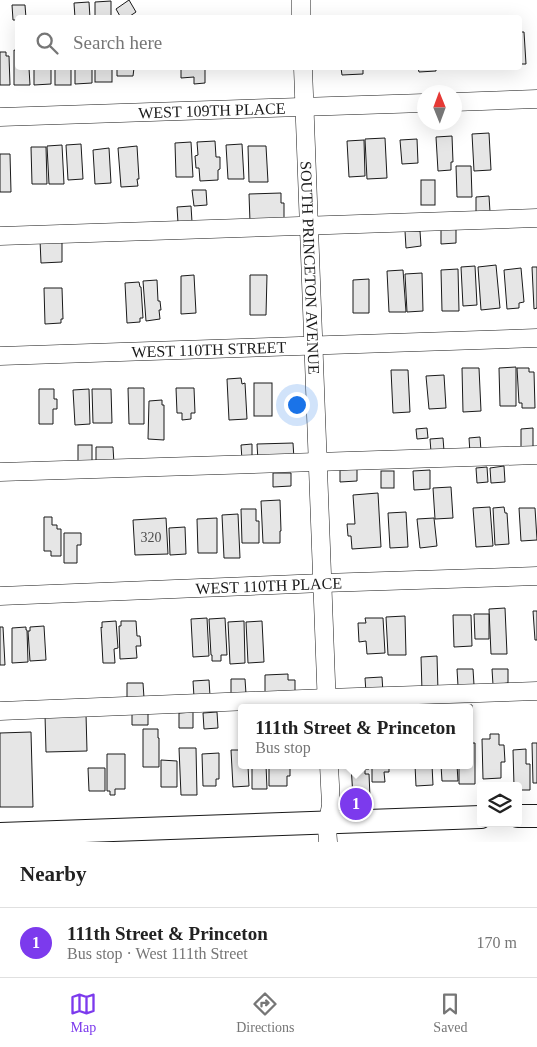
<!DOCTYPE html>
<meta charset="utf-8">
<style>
:root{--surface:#fff;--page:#f6f6f6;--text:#222;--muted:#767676;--line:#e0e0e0;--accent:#7c3aed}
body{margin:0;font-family:"Times New Roman",serif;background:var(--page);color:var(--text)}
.controls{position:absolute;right:15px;bottom:15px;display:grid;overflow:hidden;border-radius:5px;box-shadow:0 5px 20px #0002}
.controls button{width:45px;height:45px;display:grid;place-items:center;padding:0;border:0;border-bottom:1px solid var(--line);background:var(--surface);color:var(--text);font:25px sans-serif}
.compass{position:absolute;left:417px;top:85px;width:45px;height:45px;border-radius:50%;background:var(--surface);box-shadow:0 5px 20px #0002;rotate:359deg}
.you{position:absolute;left:296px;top:404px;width:18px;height:18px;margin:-12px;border:4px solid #fff;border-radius:50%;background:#1a73e8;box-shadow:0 0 0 8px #1a73e833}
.badge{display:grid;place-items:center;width:32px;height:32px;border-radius:50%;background:var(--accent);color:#fff;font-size:16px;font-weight:700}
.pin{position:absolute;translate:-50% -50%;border:2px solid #fff;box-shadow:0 1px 5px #0006}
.popup{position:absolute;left:238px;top:704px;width:235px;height:65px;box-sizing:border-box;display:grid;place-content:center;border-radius:5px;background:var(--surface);filter:drop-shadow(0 1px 4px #0005);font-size:16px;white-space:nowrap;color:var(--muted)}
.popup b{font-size:19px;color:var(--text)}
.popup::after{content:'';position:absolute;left:50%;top:100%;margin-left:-10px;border:10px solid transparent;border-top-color:var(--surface)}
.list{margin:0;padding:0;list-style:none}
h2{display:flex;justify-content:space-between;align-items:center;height:65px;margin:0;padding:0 20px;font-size:21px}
h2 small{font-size:16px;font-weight:400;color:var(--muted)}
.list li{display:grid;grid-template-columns:32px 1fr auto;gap:15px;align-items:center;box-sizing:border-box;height:70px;padding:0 20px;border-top:1px solid var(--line)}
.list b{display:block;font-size:19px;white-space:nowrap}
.list p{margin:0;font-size:16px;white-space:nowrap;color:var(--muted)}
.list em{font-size:16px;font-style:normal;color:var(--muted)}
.icon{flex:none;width:28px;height:28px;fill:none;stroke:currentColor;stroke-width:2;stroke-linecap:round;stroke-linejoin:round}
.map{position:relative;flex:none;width:537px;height:842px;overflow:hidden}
.search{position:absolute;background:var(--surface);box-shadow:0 5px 20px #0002;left:15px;right:15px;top:15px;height:55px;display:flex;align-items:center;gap:12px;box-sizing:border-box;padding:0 18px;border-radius:5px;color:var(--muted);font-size:19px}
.sheet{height:135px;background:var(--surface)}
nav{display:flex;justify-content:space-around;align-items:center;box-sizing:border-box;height:70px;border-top:1px solid var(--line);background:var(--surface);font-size:14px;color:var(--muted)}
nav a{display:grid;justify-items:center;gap:2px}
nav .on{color:var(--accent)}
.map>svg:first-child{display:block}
.building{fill:#e6e6e6;stroke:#1a1a1a}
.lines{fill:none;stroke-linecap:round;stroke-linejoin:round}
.minor-casing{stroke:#1a1a1a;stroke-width:19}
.major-casing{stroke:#1a1a1a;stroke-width:24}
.minor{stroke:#fff;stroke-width:18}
.major{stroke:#fff;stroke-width:22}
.labels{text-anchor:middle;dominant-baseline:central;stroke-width:4;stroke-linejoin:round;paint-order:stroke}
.number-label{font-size:14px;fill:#4d4d4d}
.street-label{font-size:16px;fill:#1a1a1a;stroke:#fff}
</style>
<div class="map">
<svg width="537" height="842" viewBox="0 0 537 842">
<rect width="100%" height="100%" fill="#fff"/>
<g class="building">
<path d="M129,0L136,12L127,18H121L116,9Z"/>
<path d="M111,1V18H95V2Z"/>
<path d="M89,2L90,18H75L74,3Z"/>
<path d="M12,5H25L26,18H18V20H13Z"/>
<path d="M520,32H524L526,64H520Z"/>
<path d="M14,50L18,51V68H29L30,85H14Z"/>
<path d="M0,52H6V56H9L10,85H0Z"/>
<path d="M34,68H51V84L34,85Z"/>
<rect x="55" y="68" width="16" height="17"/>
<path d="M75,68H92V83L75,84Z"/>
<rect x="95" y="68" width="17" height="14"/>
<path d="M117,68H134L133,76H117Z"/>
<path d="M181,68H245L205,69V83L194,84V77L181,78Z"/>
<path d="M341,68H363V74L342,75Z"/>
<path d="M418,68H436V71L419,72Z"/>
<path d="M489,133L491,170L474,171L472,134Z"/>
<path d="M452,136L453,162H451V170L438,171L436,137Z"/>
<path d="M385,138L387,178L367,179L365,139Z"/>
<path d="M417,139L418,163L402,164L400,140Z"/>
<path d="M364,140L365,176L349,177L347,141Z"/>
<path d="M215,141L216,157H220V169L218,170V180L200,181L199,168H196L195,156L198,155L197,142Z"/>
<path d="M191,142L193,177H176L175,143Z"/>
<path d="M81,144L83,179L68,180L66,145Z"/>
<path d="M242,144L244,179H228L226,145Z"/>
<path d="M62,145L64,184H49L47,146Z"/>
<path d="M137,146L139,179H137L138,186L121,187L118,148Z"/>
<path d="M248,146H266L268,182H249Z"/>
<path d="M31,147H46L47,184H32Z"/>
<path d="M109,148L111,183L95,184L93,150Z"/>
<path d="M0,154H10L11,192H0Z"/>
<path d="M456,166H471L472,197H457Z"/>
<rect x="421" y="180" width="14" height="25"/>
<path d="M192,190H206L207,205L194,206Z"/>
<path d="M281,193V203H284V221L250,222L249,194Z"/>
<path d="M489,196L490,212L476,213V197Z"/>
<path d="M191,206L192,222L178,223L177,207Z"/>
<path d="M441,227H456V243L441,244Z"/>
<path d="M405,231H420L421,246L406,248Z"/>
<path d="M40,240H62V262L41,263Z"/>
<path d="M496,265L500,308L481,310L478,267Z"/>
<path d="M475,266L477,305L463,306L461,267Z"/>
<path d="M532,267H537V308L534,309Z"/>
<path d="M521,268L524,302L519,303V308L507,309L504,270Z"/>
<path d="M458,269L459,311H442L441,270Z"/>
<path d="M403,270L406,312H389L387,271Z"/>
<path d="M422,273L423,311L407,312L405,274Z"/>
<path d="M194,275L196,313L181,314V276Z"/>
<path d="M250,275H267L266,315H250Z"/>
<path d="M369,279V313H353V280Z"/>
<path d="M157,280L158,301H160L161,310H159L160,319L146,321L143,281Z"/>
<path d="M139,282L140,287H141L143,318H140V322L127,323L125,283Z"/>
<path d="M44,288H62L63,319H61V323L45,324Z"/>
<path d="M516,367V406H500L499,368Z"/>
<path d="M462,368H479L481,411L463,412Z"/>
<path d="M517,368H529V372H534L535,408H522V403H519Z"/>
<path d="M391,370H408L410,412L393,413Z"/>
<path d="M444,375L446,408L429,409L426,376Z"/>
<path d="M241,378L242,384L245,383L247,419L229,420L227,379Z"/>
<rect x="254" y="383" width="18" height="33"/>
<path d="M128,388H144V424H129Z"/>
<path d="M176,388H194L195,413H191V419L182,420V413H177Z"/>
<path d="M39,389H54V399H57V409H53V424H39Z"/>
<path d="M89,389L90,424L75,425L73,390Z"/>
<path d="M92,389H111L112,423H93Z"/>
<path d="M162,400V405H164V440L148,439L149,401Z"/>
<path d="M427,428L428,438L417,439L416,429Z"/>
<path d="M533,428V449H521V429Z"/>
<path d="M480,437L481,451L470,453L469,438Z"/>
<path d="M443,438L444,451L431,452L430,439Z"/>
<path d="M293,443L294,459L258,461L257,444Z"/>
<path d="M252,444V460H242L241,445Z"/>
<rect x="78" y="445" width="14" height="21"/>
<path d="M96,447H113L114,464L96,465Z"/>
<path d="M504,466L505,482L491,483L490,468Z"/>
<path d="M487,467L488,482L477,483L476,468Z"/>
<path d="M357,469V481L340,482V470Z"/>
<path d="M430,470V489L414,490L413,471Z"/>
<rect x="381" y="471" width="13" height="17"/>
<path d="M273,473H291V486L273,487Z"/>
<path d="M451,487L453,518L435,519L433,488Z"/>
<path d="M378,493L381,547L352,549L351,536H348L347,524H355L353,495Z"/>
<path d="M280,500L281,531H280V543H263L261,501Z"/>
<path d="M490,507L493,546L476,547L473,508Z"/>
<path d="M504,507L505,513H507L509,544L495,545L493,508Z"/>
<path d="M519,508H535L537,540L521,541Z"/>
<path d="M241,509H256V521H259V543H242Z"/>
<path d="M406,512L408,547L390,548L388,513Z"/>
<path d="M238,514L240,558H224L222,515Z"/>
<path d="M44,517H52V525H57V529H61V556H51V551H44Z"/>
<path d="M166,518L168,554L135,555L133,520Z"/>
<path d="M217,518V553H198L197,519Z"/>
<path d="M434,518L437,546L420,548L417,519Z"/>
<path d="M185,527L186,554L170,555L169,528Z"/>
<path d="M64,533H81V545H77V563H64Z"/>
<path d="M505,608L507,654H491L489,609Z"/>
<path d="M533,611H537V640H535Z"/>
<path d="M474,614H489V639H475Z"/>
<path d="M453,615H471L472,646L454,647Z"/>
<path d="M405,616L406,655H388L386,617Z"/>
<path d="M207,618L209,656L193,657L191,619Z"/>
<path d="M225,618L227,655H221V661H212V655H211L209,619Z"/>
<path d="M365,618H383L385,653L367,654L366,641L359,642L358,623H366Z"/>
<path d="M116,621L118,648L114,649L115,663H103L101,627L102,628V622Z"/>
<path d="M121,621H136L137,636H140L141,646H136L137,658L120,659L119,626H121Z"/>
<path d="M244,621L245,663L230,664L228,622Z"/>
<path d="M262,621L264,662L248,663L246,622Z"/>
<path d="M44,626L46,660L30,661L28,631H30V627Z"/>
<path d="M0,627H3L5,665H0Z"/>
<path d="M26,627V630H27L28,662L12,663V628Z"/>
<path d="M437,656L438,691H422L421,657Z"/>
<path d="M457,669H473L474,685L458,686Z"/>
<path d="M492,669H508V683L493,685Z"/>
<path d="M288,674V680H295V696L265,697V675Z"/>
<path d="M382,677L383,693H366L365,678Z"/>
<path d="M231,679H245L246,694L231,695Z"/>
<path d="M209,680L210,696L194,697L193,681Z"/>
<path d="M127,683H143L144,698H127Z"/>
<path d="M460,705H472V721L470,720V708H460Z"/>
<path d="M148,712V725H132V713Z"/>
<path d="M193,712V728H179V713Z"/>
<path d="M217,712L218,728L204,729L203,713Z"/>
<path d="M86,714L87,751L46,752L45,715Z"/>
<path d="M143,729H158V738H159V767H143Z"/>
<path d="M31,732L33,807H0V733Z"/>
<path d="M490,734H499V745H504L505,762H501V778L483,779L482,739H490Z"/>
<path d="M470,743H475V784H459V765H470Z"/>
<path d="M532,743H537V783H533Z"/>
<path d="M179,748H196L197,795H181Z"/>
<path d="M526,749V764H530V790H518V786H514L513,750Z"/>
<path d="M231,750H242V765L248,766L249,786L233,787Z"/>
<path d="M219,753V779H216V786H203L202,754Z"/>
<path d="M107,754H125V789H115V795H110V791H107Z"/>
<path d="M161,760L177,761V787H161Z"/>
<path d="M252,765H266L267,789H252Z"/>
<path d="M269,765H290V776H287V786H269Z"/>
<path d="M351,765H369V769H365V774H369L370,797H353Z"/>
<path d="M372,765H389V772H384L385,782H372Z"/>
<path d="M415,765H432L433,785L416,786Z"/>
<path d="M441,765H457L458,781H442Z"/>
<path d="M88,768H105V791H89Z"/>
</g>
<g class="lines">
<g class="minor-casing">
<g id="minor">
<path d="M301,0V18"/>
<path id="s1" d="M303,68L327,708"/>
<path d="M454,102L537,99"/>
<path id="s2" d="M0,117L424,103"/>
<path d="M0,236L537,218"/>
<path id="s3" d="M0,356L537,338"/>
<path d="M0,472L537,455"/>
<path id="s4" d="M0,596L323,583L537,576"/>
<path d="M0,711L327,698L537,691"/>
<path d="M328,842L327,827L331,805L329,765"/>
</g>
</g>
<g class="major-casing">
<g id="major">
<path d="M518,816H537"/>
<path d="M0,834L481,817"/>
</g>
</g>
<use href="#minor" class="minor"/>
<use href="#major" class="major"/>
</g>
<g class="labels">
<g class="number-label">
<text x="151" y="537">320</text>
</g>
<g class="street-label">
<text stroke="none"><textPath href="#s2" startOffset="212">WEST 109TH PLACE</textPath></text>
<text stroke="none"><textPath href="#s1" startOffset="200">SOUTH PRINCETON AVENUE</textPath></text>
<text stroke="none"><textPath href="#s3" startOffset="209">WEST 110TH STREET</textPath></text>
<text stroke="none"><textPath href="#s4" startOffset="269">WEST 110TH PLACE</textPath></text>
</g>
</g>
</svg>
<div class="controls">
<button><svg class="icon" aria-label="layers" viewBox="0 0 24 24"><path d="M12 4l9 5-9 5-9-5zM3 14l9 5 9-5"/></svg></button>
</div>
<svg class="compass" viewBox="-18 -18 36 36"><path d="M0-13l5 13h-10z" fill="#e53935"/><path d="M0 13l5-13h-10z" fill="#767676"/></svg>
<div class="you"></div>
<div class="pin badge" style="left:356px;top:804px">1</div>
<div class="popup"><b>111th Street &amp; Princeton</b>Bus stop</div>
<div class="search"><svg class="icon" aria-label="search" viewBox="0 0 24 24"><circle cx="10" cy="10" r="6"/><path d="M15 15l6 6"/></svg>Search here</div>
</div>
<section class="sheet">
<h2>Nearby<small></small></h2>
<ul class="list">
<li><span class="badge">1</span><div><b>111th Street &amp; Princeton</b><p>Bus stop · West 111th Street</p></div><em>170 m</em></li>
</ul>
</section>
<nav>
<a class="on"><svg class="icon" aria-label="map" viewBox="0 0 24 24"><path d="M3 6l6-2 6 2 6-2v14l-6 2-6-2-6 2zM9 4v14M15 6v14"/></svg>Map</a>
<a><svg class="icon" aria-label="directions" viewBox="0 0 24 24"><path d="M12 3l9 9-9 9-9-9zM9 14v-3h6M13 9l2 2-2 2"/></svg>Directions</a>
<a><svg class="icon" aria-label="saved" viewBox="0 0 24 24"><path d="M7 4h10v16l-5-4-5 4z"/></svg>Saved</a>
</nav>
